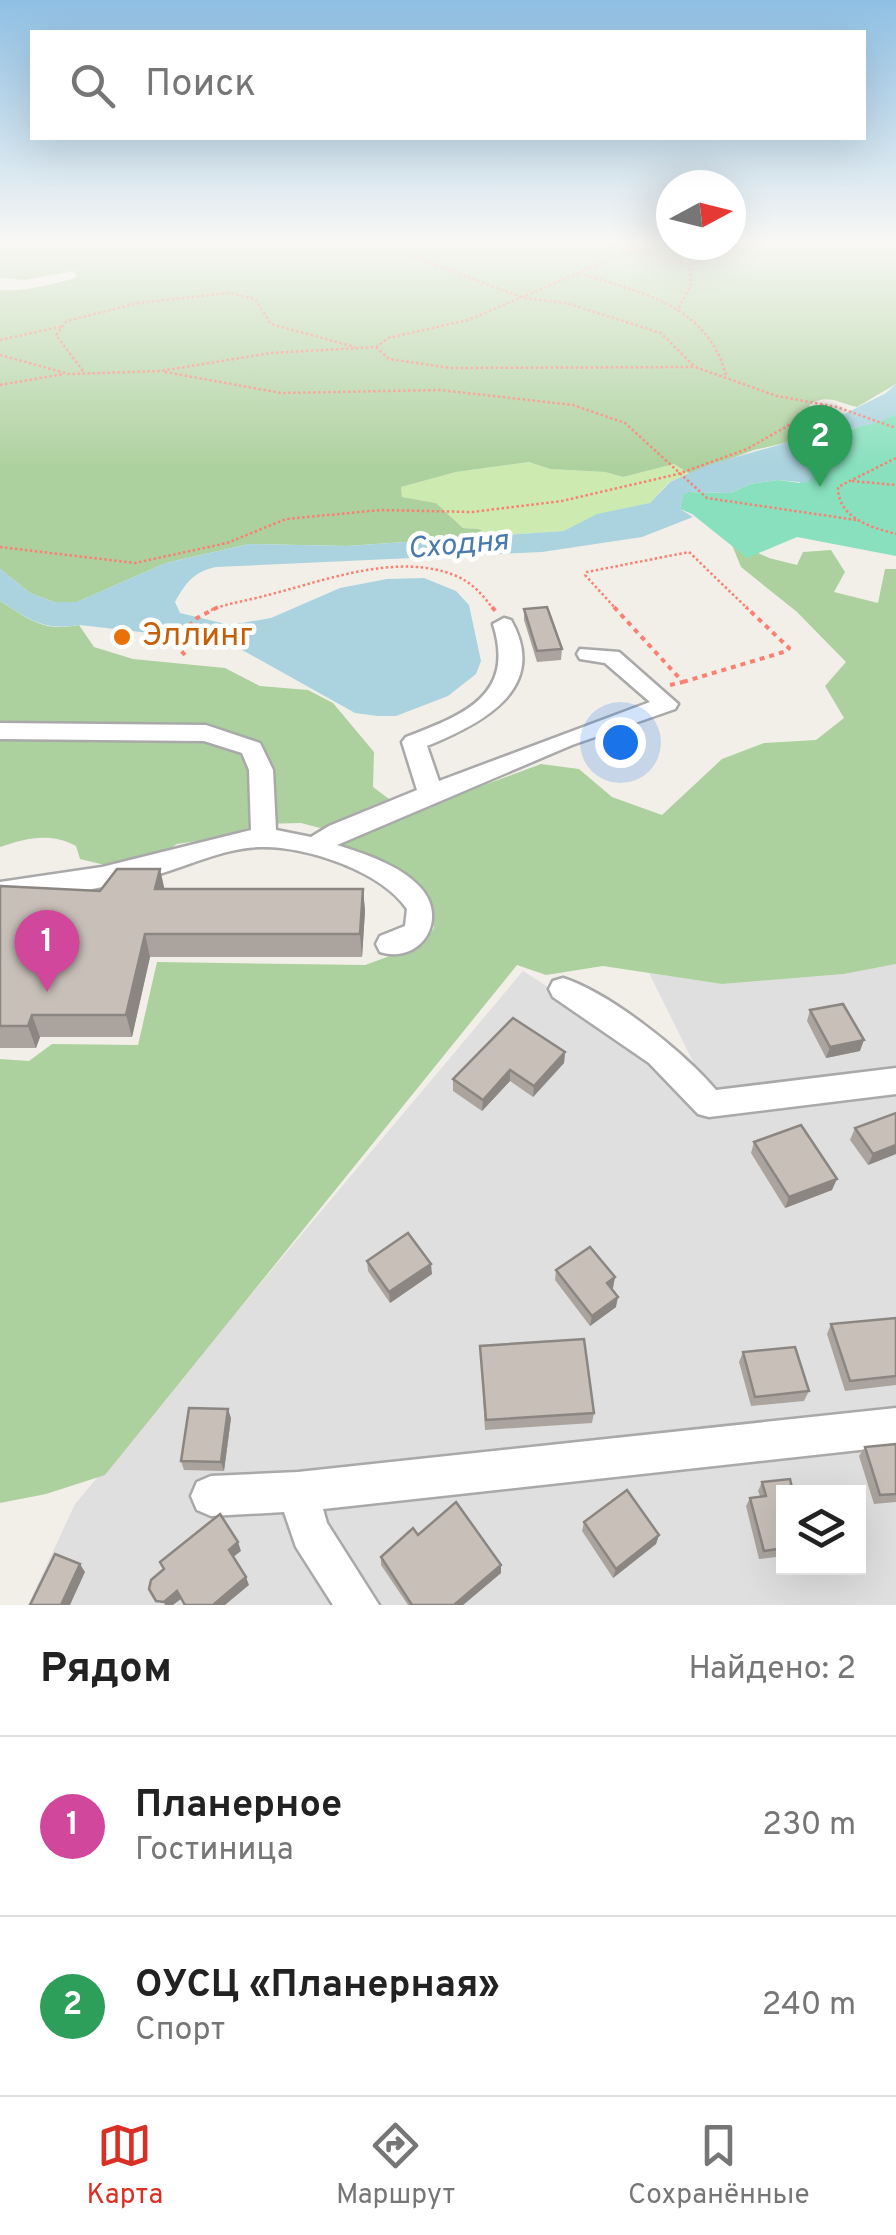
<!DOCTYPE html>
<html lang="ru">
<meta charset="utf-8">
<style>
:root{--surface:#fff;--page:#f2f2f2;--text:#222;--muted:#767676;--line:#e0e0e0;--accent:#d93025}
body{margin:0;font-family:Overpass,sans-serif;background:var(--page);color:var(--text)}
.controls{position:absolute;right:30px;bottom:30px;display:grid;overflow:hidden;border-radius:0px;box-shadow:0 10px 40px #0002}
.controls button{width:90px;height:90px;display:grid;place-items:center;padding:0;border:0;border-bottom:2px solid var(--line);background:var(--surface);color:var(--text);font:50px sans-serif}
.compass{position:absolute;left:656px;top:170px;width:90px;height:90px;border-radius:50%;background:var(--surface);box-shadow:0 10px 40px #0002;rotate:83deg}
.you{position:absolute;left:620px;top:742px;width:35px;height:35px;margin:-25px;border:8px solid #fff;border-radius:50%;background:#1a73e8;box-shadow:0 0 0 15px #1a73e833}
.badge{display:grid;place-items:center;width:65px;height:65px;border-radius:50%;background:var(--accent);color:#fff;font-size:32px;font-weight:700}
.pin{position:absolute;translate:-50% -82px;filter:drop-shadow(0 2px 5px #0008)}
.pin::after{content:'';position:absolute;top:52px;width:35px;height:30px;background:inherit;clip-path:polygon(0 0,100% 0,50% 100%)}
.list{margin:0;padding:0;list-style:none}
h2{display:flex;justify-content:space-between;align-items:center;height:130px;margin:0;padding:0 40px;font-size:42px}
h2 small{font-size:32px;font-weight:400;color:var(--muted)}
.list li{display:grid;grid-template-columns:65px 1fr auto;gap:30px;align-items:center;box-sizing:border-box;height:180px;padding:0 40px;border-top:2px solid var(--line)}
.list b{display:block;font-size:38px;white-space:nowrap}
.list p{margin:0;font-size:32px;white-space:nowrap;color:var(--muted)}
.list em{font-size:32px;font-style:normal;color:var(--muted)}
.icon{flex:none;width:55px;height:55px;fill:none;stroke:currentColor;stroke-width:2;stroke-linecap:round;stroke-linejoin:round}
.map{position:relative;flex:none;width:896px;height:1605px;overflow:hidden}
.search{position:absolute;background:var(--surface);box-shadow:0 10px 40px #0002;left:30px;right:30px;top:30px;height:110px;display:flex;align-items:center;gap:25px;box-sizing:border-box;padding:0 35px;border-radius:0px;color:var(--muted);font-size:38px}
.sheet{height:490px;background:var(--surface)}
nav{display:flex;justify-content:space-around;align-items:center;box-sizing:border-box;height:140px;border-top:2px solid var(--line);background:var(--surface);font-size:28px;color:var(--muted)}
nav a{display:grid;justify-items:center;gap:5px}
nav .on{color:var(--accent)}
.map>svg:first-child{display:block}
.residential{fill:#e0dfdf;fill-rule:evenodd}
.grass{fill:#cdebb0}
.forest{fill:#add19e}
.pitch{fill:#88e0be}
.water{fill:#aad3df}
.lines{fill:none;stroke-linecap:round;stroke-linejoin:round}
.minor-casing{stroke:#a9a9a9;stroke-width:5}
.path-far1{stroke:#fa8072;stroke-width:2.5;stroke-dasharray:2.5 2.5;stroke-linecap:butt}
.path{stroke:#fa8072;stroke-width:4;stroke-dasharray:5 5;stroke-linecap:butt}
.minor{fill:#fff;fill-rule:evenodd}
.wall{fill:#aba49e}
.shaded-wall{fill:#8b8681}
.building{fill:#c7bfb8;stroke:#8b8681;stroke-width:2.5}
.food-dot{fill:#e8710a;stroke:#fff;stroke-width:4}
.labels{text-anchor:middle;dominant-baseline:central;stroke-width:9;stroke-linejoin:round;paint-order:stroke}
.far-water-label{font-size:30px;font-style:italic;fill:#4a7aab;stroke:#fff}
.food-label{font-size:32px;fill:#c56008;stroke:#fff;text-anchor:start}
</style>
<div class="map">
<svg width="896" height="1605" viewBox="0 0 896 1605">
<rect width="100%" height="100%" fill="#f2efe9"/>
<g class="residential">
<path d="M896,964V1069L709,1094L649,973L722,984L844,974Z"/>
<path d="M523,971L625,1036L705,1112L896,1091V1605H28L75,1504ZM784,1492H858V1568H784Z"/>
</g>
<path class="grass" d="M529,462L550,469L605,472L623,477L674,464L690,474L669,482L650,503L638,507L564,531L491,536L479,529L463,528L436,503L402,497L401,487L456,472Z"/>
<g class="forest">
<path d="M0,242H896V384L857,407C838,403 828,393 809,405L829,419L789,442L754,450L690,474L674,464L623,477L605,472L550,469L529,462L456,472L401,487L402,497L436,503L463,528L479,529L491,536L347,546L249,544L166,563L77,602H54L30,593L0,569V290C15,293 62,283 77,277L74,271L24,280L0,278Z"/>
<path d="M730,540L769,558L797,565L803,552L831,550L845,572L834,592L878,603L885,569H896V964L844,974L722,984L603,966L546,975L517,965L105,1475L46,1494L0,1503V1059L29,1061L52,1044L138,1045L157,962L365,965L423,944L434,928L427,896L417,883L348,849L320,828L301,823L260,824L218,838L177,844L159,856L117,868L80,859L76,846C51,832 26,838 0,847V601C31,620 42,632 79,625L94,647L133,659L225,668L260,686L308,690L333,703L374,752L373,787L408,813L541,764L579,769L612,797L662,815L722,759L764,743L816,740L844,718L825,686L846,662L797,612L741,567Z"/>
</g>
<path class="pitch" d="M896,414V556L797,537L747,558L692,514L680,509L683,494L688,492L731,493L750,484L778,480L800,483L810,454L823,439Z"/>
<path class="water" d="M896,384V414C860,435 820,420 807,469L812,476L808,483L778,480L750,484L731,493L688,492L683,495L680,509L693,517L642,537L542,552L216,567C194,572 186,582 175,602L180,613L230,625L271,618L340,588L387,579L424,578L456,591L469,605L481,661L476,674L448,696L396,716H378L355,713L228,642L80,625C42,631 31,620 0,601V569L30,593L54,602H77L166,563L249,544L347,546L564,531L597,514L650,503L670,482L708,465L789,442L886,393Z"/>
<g class="lines">
<g class="minor-casing">
<g id="minor">
<path d="M504,618L511,620C550,689 481,724 427,746L439,781L650,702L605,663L580,659L577,654L580,649L619,652L678,704L675,709L572,745L337,845C365,854 400,865 420,887C449,918 422,965 380,952L376,944L380,936L405,926L407,909C381,871 308,847 263,847C227,847 193,864 159,874C107,887 53,898 0,902V882L102,867L251,830L249,770L242,753L204,741L0,739V723L206,725L260,743L273,770L276,830L311,837L329,826L417,790L402,742L406,737C463,715 516,696 493,624Z"/>
<path d="M563,978C610,993 684,1052 716,1090L896,1068V1094L709,1117L698,1114L649,1063L553,997L549,989L553,981Z"/>
<path d="M896,1408V1446L323,1509L327,1523L379,1605H333L296,1547L284,1512L211,1516L197,1510L191,1496L197,1482L211,1476L298,1472Z"/>
</g>
</g>
<g class="path-far1">
<path d="M399,242L406,254L524,298L566,303L661,333L695,367"/>
<path d="M594,242L633,250L645,242"/>
<path d="M0,246L27,242"/>
<path d="M585,275C646,294 707,306 726,375"/>
<path d="M679,308L691,284L690,265"/>
<path d="M0,340L63,326"/>
<path d="M376,347L389,359L451,368L695,367L777,396L837,407L896,428"/>
<path d="M0,355L69,374L160,371L271,353L376,347L388,338L468,320L633,250L690,265L724,255L745,242"/>
<path d="M83,371L56,335L67,321L138,303L229,293L255,299L271,324L355,347"/>
<path d="M165,372L281,393L440,390L573,405L625,423L707,498L856,520"/>
<path d="M0,385L64,374"/>
<path d="M896,458L838,487C838,518 870,527 896,534"/>
<path d="M852,481L896,485"/>
<path d="M0,547L135,563L227,543L286,519L381,510L472,512L562,501L678,474L747,449L824,405"/>
<path d="M211,610C228,603 246,601 264,596C321,582 395,552 454,575C472,582 483,595 494,610"/>
<path d="M617,610L585,575L587,572L689,552L749,610"/>
</g>
<g class="path">
<path d="M492,607L497,613"/>
<path d="M614,607L683,682"/>
<path d="M185,655L173,642L197,618L218,607"/>
<path d="M683,682L787,651L789,648L746,607"/>
<path d="M670,685L683,682"/>
</g>
<use href="#minor" class="minor"/>
</g>
<g class="wall">
<path d="M524,609L562,649L561,660L537,662L524,620Z"/>
<path d="M0,886L100,891L164,889H363L365,911L362,957H150L132,1037H40L36,1048H0Z"/>
<path d="M810,1010L860,1051L826,1058L807,1021Z"/>
<path d="M565,1052L564,1063L533,1097L510,1081L482,1111L453,1091V1079Z"/>
<path d="M896,1113V1154L868,1165L850,1140L855,1128Z"/>
<path d="M754,1142L832,1190L785,1208L751,1153Z"/>
<path d="M367,1261L432,1274L390,1303L368,1271Z"/>
<path d="M556,1270L615,1277L612,1289L616,1307L590,1326L555,1280Z"/>
<path d="M896,1318V1385L845,1391L827,1334L831,1324Z"/>
<path d="M480,1346L594,1413L592,1423L485,1430Z"/>
<path d="M743,1352L809,1391L804,1401L751,1406L739,1362Z"/>
<path d="M231,1418L224,1471L184,1470L181,1461Z"/>
<path d="M896,1444V1502L874,1504L859,1456L865,1447Z"/>
<path d="M762,1482L784,1492V1556L759,1559L746,1506L750,1498L760,1496L758,1491Z"/>
<path d="M584,1522L659,1535L656,1544L613,1578L582,1531Z"/>
<path d="M381,1557L501,1573L463,1605H408L381,1565Z"/>
</g>
<g class="shaded-wall">
<path d="M160,869L165,891L155,889Z"/>
<path d="M363,889L365,911L362,957L360,934Z"/>
<path d="M145,934L150,957L132,1037L126,1015Z"/>
<path d="M32,1015L40,1037L36,1048L28,1026Z"/>
<path d="M864,1040L860,1051L826,1058L830,1047Z"/>
<path d="M565,1052L564,1063L533,1097L534,1086Z"/>
<path d="M510,1070V1081L482,1111L483,1100Z"/>
<path d="M896,1145V1154L868,1165L873,1154Z"/>
<path d="M837,1179L832,1190L785,1208L789,1197Z"/>
<path d="M431,1264L432,1274L390,1303L389,1292Z"/>
<path d="M615,1277L613,1288L605,1293L607,1283Z"/>
<path d="M618,1297L616,1307L590,1326L592,1316Z"/>
<path d="M228,1409L231,1418L224,1471L221,1462Z"/>
<path d="M659,1535L656,1544L613,1578L616,1569Z"/>
<path d="M238,1542L241,1551L232,1558L229,1550Z"/>
<path d="M80,1564L85,1572L70,1605H61Z"/>
<path d="M501,1565V1573L463,1605H454Z"/>
<path d="M246,1577L249,1585L225,1605H213Z"/>
<path d="M177,1591L181,1599L173,1605H165L164,1602Z"/>
</g>
<g class="building">
<path d="M547,607L562,649L537,651L524,609Z"/>
<path d="M117,869H160L155,889H363L360,934H145L126,1015H32L28,1026H0V886L100,891Z"/>
<path d="M843,1004L864,1040L830,1047L810,1010Z"/>
<path d="M513,1018L565,1052L534,1086L510,1070L483,1100L453,1079Z"/>
<path d="M896,1113V1145L873,1154L855,1128Z"/>
<path d="M801,1125L837,1179L789,1197L754,1142Z"/>
<path d="M408,1233L431,1264L389,1292L367,1261Z"/>
<path d="M590,1247L615,1277L607,1283L618,1297L592,1316L556,1270Z"/>
<path d="M896,1318V1376L850,1381L831,1324Z"/>
<path d="M584,1339L594,1413L486,1420L480,1346Z"/>
<path d="M795,1347L809,1391L755,1397L743,1352Z"/>
<path d="M189,1408L228,1409L221,1462L181,1461Z"/>
<path d="M896,1444V1494L880,1495L865,1447Z"/>
<path d="M790,1479L793,1492H784V1548L764,1551L750,1498L766,1496L762,1482Z"/>
<path d="M827,1489L828,1492H797Z"/>
<path d="M627,1490L659,1535L616,1569L584,1522Z"/>
<path d="M456,1502L501,1565L454,1605H412L381,1557L413,1528L418,1535Z"/>
<path d="M220,1514L238,1542L229,1550L246,1577L213,1605H185L177,1591L164,1602L156,1601L149,1589L151,1580L164,1569L160,1562Z"/>
<path d="M55,1554L80,1564L61,1605H30Z"/>
</g>
<linearGradient id="sky" x2="0" y2="1"><stop stop-color="#8fc0e4"/><stop offset="0.52" stop-color="#f9f8f5"/><stop offset="1" stop-color="#f9f8f5" stop-opacity="0"/></linearGradient>
<rect width="896" height="467" fill="url(#sky)"/>
<circle class="food-dot" cx="122" cy="637" r="10"/>
<g class="labels">
<g class="far-water-label">
<text transform="translate(458 546) rotate(-5)">Сходня</text>
</g>
<g class="food-label">
<text x="142" y="637">Эллинг</text>
</g>
</g>
</svg>
<div class="controls">
<button><svg class="icon" aria-label="layers" viewBox="0 0 24 24"><path d="M12 4l9 5-9 5-9-5zM3 14l9 5 9-5"/></svg></button>
</div>
<svg class="compass" viewBox="-18 -18 36 36"><path d="M0-13l5 13h-10z" fill="#e53935"/><path d="M0 13l5-13h-10z" fill="#767676"/></svg>
<div class="you"></div>
<div class="pin badge" style="left:47px;top:992px;background:#d1479c">1</div>
<div class="pin badge" style="left:820px;top:487px;background:#2e9e5b">2</div>
<div class="search"><svg class="icon" aria-label="search" viewBox="0 0 24 24"><circle cx="10" cy="10" r="6"/><path d="M15 15l6 6"/></svg>Поиск</div>
</div>
<section class="sheet">
<h2>Рядом<small>Найдено: 2</small></h2>
<ul class="list">
<li><span class="badge" style="background:#d1479c">1</span><div><b>Планерное</b><p>Гостиница</p></div><em>230 m</em></li>
<li><span class="badge" style="background:#2e9e5b">2</span><div><b>ОУСЦ «Планерная»</b><p>Спорт</p></div><em>240 m</em></li>
</ul>
</section>
<nav>
<a class="on"><svg class="icon" aria-label="map" viewBox="0 0 24 24"><path d="M3 6l6-2 6 2 6-2v14l-6 2-6-2-6 2zM9 4v14M15 6v14"/></svg>Карта</a>
<a><svg class="icon" aria-label="directions" viewBox="0 0 24 24"><path d="M12 3l9 9-9 9-9-9zM9 14v-3h6M13 9l2 2-2 2"/></svg>Маршрут</a>
<a><svg class="icon" aria-label="saved" viewBox="0 0 24 24"><path d="M7 4h10v16l-5-4-5 4z"/></svg>Сохранённые</a>
</nav>
